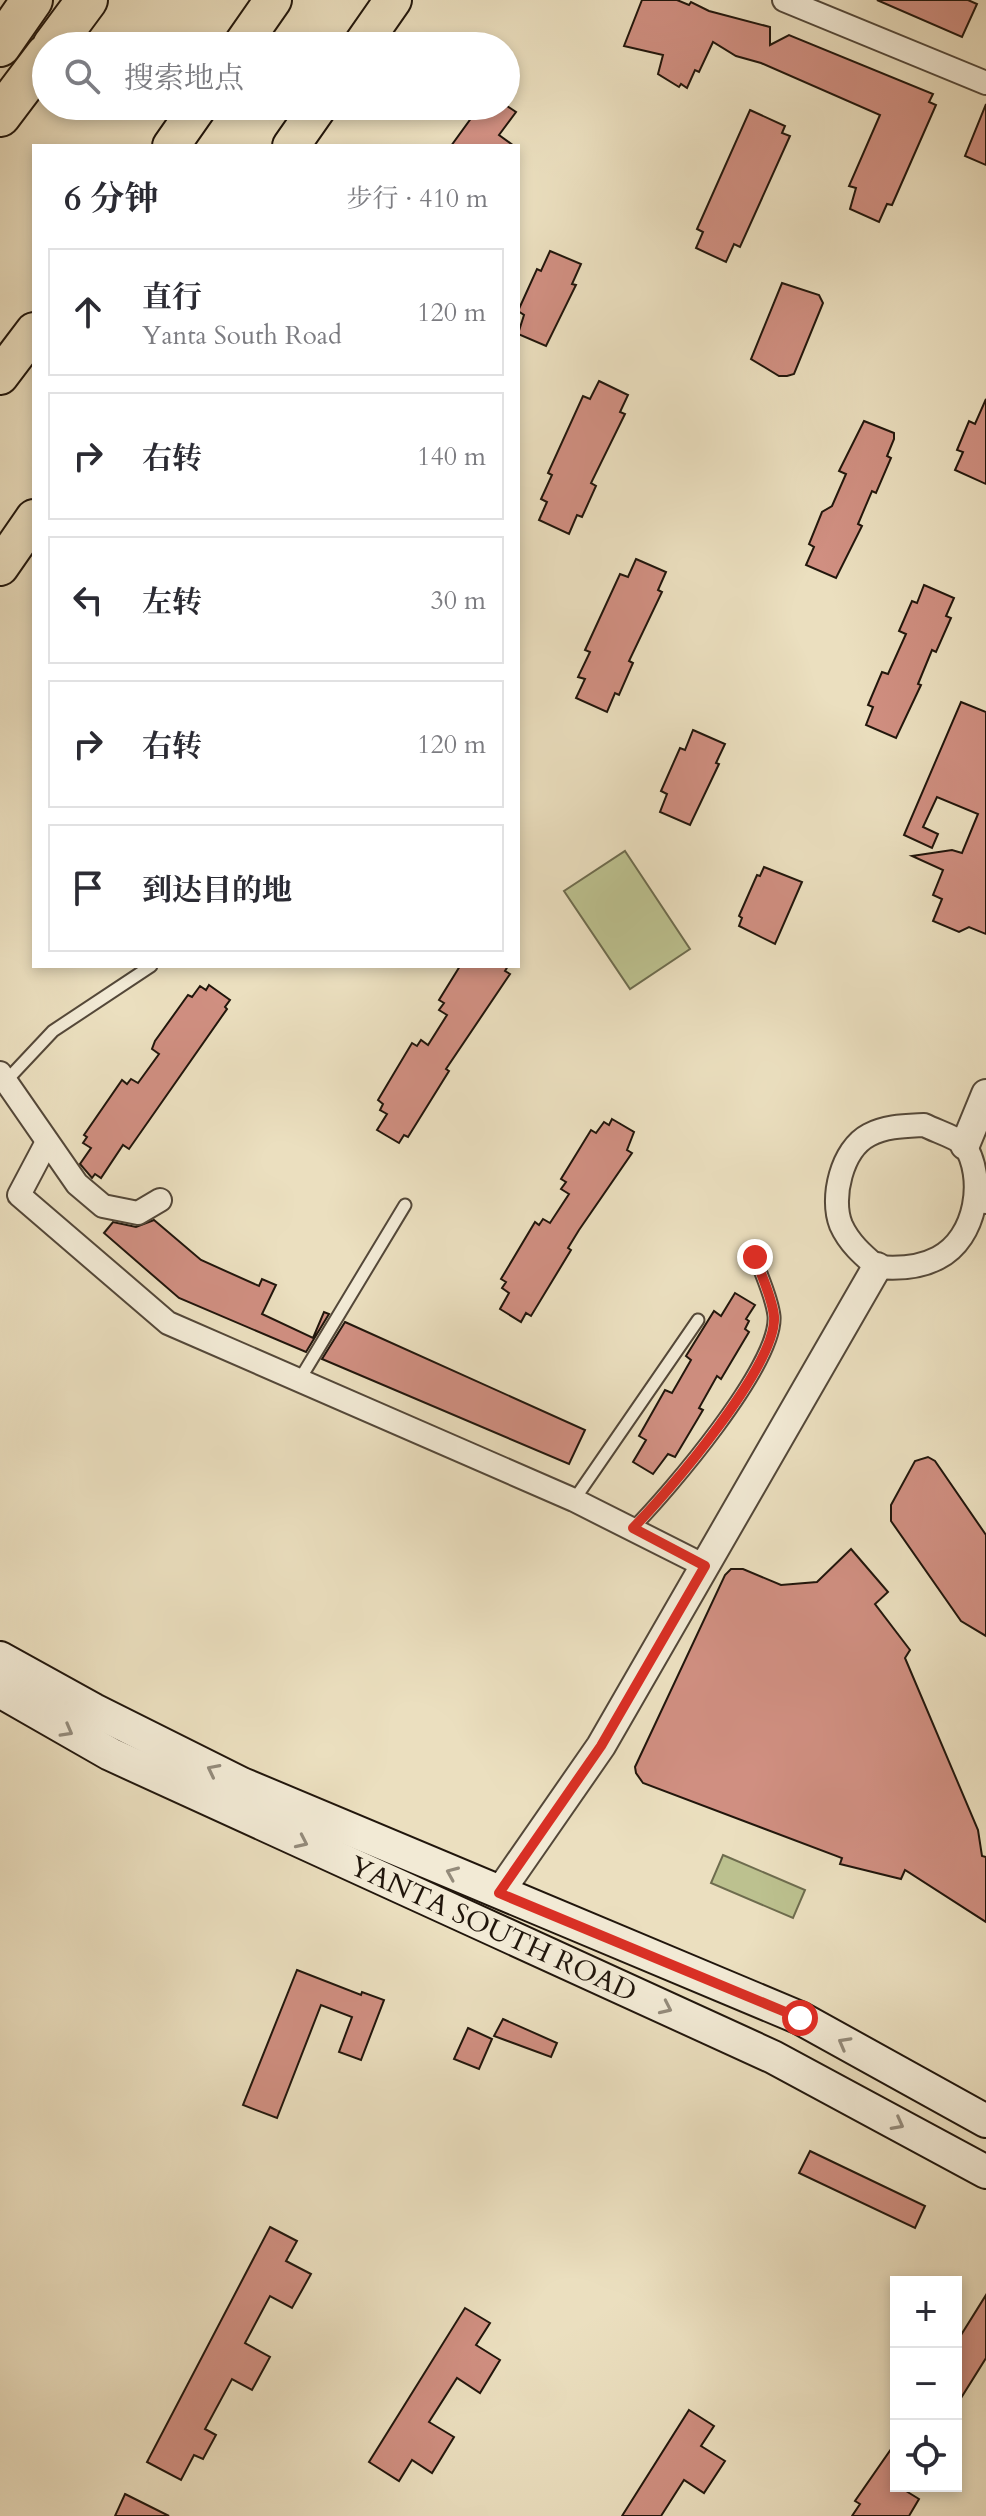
<!DOCTYPE html>
<html lang="zh">
<meta charset="utf-8">
<style>
:root{--surface:#fff;--page:#f2f2f3;--text:#2b2b33;--muted:#7c7c81;--line:#e1e1e2}
body{margin:0;font-family:Cardo,"Noto Serif SC",serif;background:var(--page);color:var(--text)}
.controls{position:absolute;right:24px;bottom:24px;display:grid;overflow:hidden;border-radius:0px;box-shadow:0 4px 12px #0003}
.controls button{width:72px;height:72px;display:grid;place-items:center;padding:0;border:0;border-bottom:2px solid var(--line);background:var(--surface);color:var(--text);font:40px sans-serif}
.stop{position:absolute;width:24px;height:24px;margin:-18px;border:6px solid #d93025;border-radius:50%;background:#fff}
.stop.end{background:#d93025;border-color:#fff;box-shadow:0 2px 8px #0008}
.list{margin:0;padding:0;list-style:none}
h2{display:flex;justify-content:space-between;align-items:center;height:104px;margin:0;padding:0 32px;font-size:34px}
h2 small{font-size:26px;font-weight:400;color:var(--muted)}
.list li{display:grid;grid-template-columns:52px 1fr auto;gap:24px;align-items:center;box-sizing:border-box;height:128px;margin:0 16px 16px;padding:0 16px;border:2px solid var(--line);border-radius:0px}
.list b{display:block;font-size:30px;white-space:nowrap}
.list p{margin:0;font-size:26px;white-space:nowrap;color:var(--muted)}
.list em{font-size:26px;font-style:normal;color:var(--muted)}
.icon{flex:none;width:44px;height:44px;fill:none;stroke:currentColor;stroke-width:2;stroke-linecap:round;stroke-linejoin:round}
.map{position:relative;flex:none;width:986px;height:2516px;overflow:hidden}
.search{position:absolute;background:var(--surface);box-shadow:0 4px 12px #0003;left:32px;top:32px;width:488px;height:88px;display:flex;align-items:center;gap:20px;box-sizing:border-box;padding:0 28px;border-radius:44px;color:var(--muted);font-size:30px}
.panel{position:absolute;background:var(--surface);box-shadow:0 4px 12px #0003;left:32px;top:144px;width:488px;height:824px;border-radius:0px}
.map>svg:first-child{display:block}
.green{fill:#bcc18f;stroke:#6e6c4e;stroke-width:2}
.building{fill:#d08f81;stroke:#21160c;stroke-width:2}
.lines{fill:none;stroke-linecap:round;stroke-linejoin:round}
.service-casing{stroke:#544839;stroke-width:15}
.minor-casing{stroke:#544839;stroke-width:26}
.tertiary-casing{stroke:#544839;stroke-width:32}
.secondary-casing{stroke:#21160c;stroke-width:36}
.trunk-casing{stroke:#21160c;stroke-width:40}
.motorway-casing{stroke:#21160c;stroke-width:44}
.service{stroke:#f2ead5;stroke-width:11}
.minor{stroke:#f2ead5;stroke-width:22}
.tertiary{stroke:#f2ead5;stroke-width:28}
.secondary{stroke:#f2ead5;stroke-width:32}
.trunk{stroke:#ebdfbf;stroke-width:36}
.motorway{stroke:#ebdfbf;stroke-width:40}
.oneway{stroke:#948b7b}
.route{stroke:#d93025;stroke-width:10}
.labels{text-anchor:middle;dominant-baseline:central;stroke-width:6;stroke-linejoin:round;paint-order:stroke}
.street-label{font-size:28px;fill:#21160c;stroke:#f2ead5}
</style>
<div class="map">
<svg width="986" height="2516" viewBox="0 0 986 2516">
<rect width="100%" height="100%" fill="#ebdfbf"/>
<filter id="stains"><feTurbulence type="fractalNoise" baseFrequency=".0025" numOctaves="4"/><feColorMatrix values="0 0 0 0 .2 0 0 0 0 .09 0 0 0 0 .02 0 0 0 .5 -.17"/></filter>
<radialGradient id="worn" r=".72"><stop offset=".6" stop-color="#630" stop-opacity="0"/><stop offset="1" stop-color="#630" stop-opacity=".3"/></radialGradient>
<g class="green">
<path d="M625,851L690,949L630,989L564,891Z"/>
<path d="M723,1855L805,1890L793,1918L711,1883Z"/>
</g>
<g class="building">
<path d="M642,0H677L689,5L691,2L709,11L770,27V45L789,35L933,94L929,102L936,105L892,205L887,204L879,222L850,209L856,188L849,186L880,115L761,63L736,56L713,42L699,72L695,70L687,88L681,84L679,87L658,74L663,55L624,46Z"/>
<path d="M877,0H968L977,4L962,37Z"/>
<path d="M986,104V165L965,156Z"/>
<path d="M480,106H507L516,112L499,135L514,146H451Z"/>
<path d="M750,110L785,126L782,133L790,136L740,247L734,244L726,262L696,248L703,232L697,229Z"/>
<path d="M550,251L581,264L572,284L576,285L546,346L518,334L524,315L518,311L537,269L541,271Z"/>
<path d="M782,283L819,295L823,303L794,374L787,376H779L751,359Z"/>
<path d="M599,381L628,395L620,412L625,414L591,483L596,486L582,517L577,515L569,534L539,520L547,502L541,499L552,475L548,473L583,396L590,399Z"/>
<path d="M986,399V484L955,470L963,452L957,450L969,421L975,424Z"/>
<path d="M864,421L894,433V439L887,456L891,458L876,493L872,491L858,524L862,526L836,578L806,565L814,547L809,544L822,512L832,506L846,474L839,471Z"/>
<path d="M636,559L666,572L658,590L662,592L629,661L633,663L619,695L615,693L607,712L576,698L585,679L578,677L590,652L585,650L620,574L628,577Z"/>
<path d="M924,585L954,598L946,616L951,618L936,652L932,650L918,684L921,685L896,738L866,725L873,707L868,705L882,672L888,674L906,634L899,631L912,601L917,603Z"/>
<path d="M961,702L986,712V934L969,927L959,932L933,921L942,899L933,895L943,870L912,856L952,850L962,853L978,814L937,797L923,827L938,834L932,848L904,835Z"/>
<path d="M693,730L725,744L716,763L719,764L690,825L660,812L667,794L661,791L680,748L685,750Z"/>
<path d="M764,867L802,882L775,944L739,926L742,918L739,916L757,875L760,876Z"/>
<path d="M460,966H508L505,971L510,974L446,1069L449,1071L408,1137L404,1135L399,1143L377,1130L387,1114L380,1110L383,1104L378,1100L412,1043L417,1046L421,1040L428,1045L447,1015L439,1010L444,1003L439,1000Z"/>
<path d="M209,985L230,1000L225,1007L227,1009L129,1149L123,1145L101,1178L95,1174L92,1178L80,1164L91,1148L83,1143L87,1137L84,1135L122,1080L127,1084L131,1079L138,1083L159,1054L152,1049L155,1041L188,995L192,997L200,986L206,990Z"/>
<path d="M612,1119L634,1132L627,1150L632,1153L579,1230L568,1248L571,1250L531,1316L526,1313L521,1322L500,1309L509,1293L502,1288L506,1282L501,1279L535,1222L539,1225L543,1219L550,1223L569,1194L561,1189L566,1182L561,1179L591,1130L596,1133L604,1122L609,1125Z"/>
<path d="M154,1220L201,1260L259,1286L262,1279L276,1285L262,1314L313,1338L324,1312L329,1314L306,1352L179,1298L104,1233L113,1222L136,1227Z"/>
<path d="M735,1293L755,1305L746,1319L749,1321L745,1329L749,1332L721,1379L717,1376L699,1408L703,1410L675,1457L668,1454L653,1474L633,1462L646,1440L639,1436L665,1390L672,1393L691,1360L686,1356L714,1311L721,1316Z"/>
<path d="M345,1322L585,1430L569,1464L322,1359Z"/>
<path d="M928,1457L935,1461L986,1535V1636L961,1621L891,1521V1505L915,1461Z"/>
<path d="M851,1549L888,1592L875,1604L910,1650L905,1658L978,1830L982,1856L986,1857V1922L905,1870L901,1879L840,1864L842,1858L643,1783L636,1773L635,1767L725,1575L731,1569H743L781,1585L817,1582Z"/>
<path d="M297,1970L361,1995L362,1992L384,2000L361,2060L339,2052L352,2017L321,2005L277,2118L243,2105Z"/>
<path d="M503,2019L557,2043L551,2057L494,2036Z"/>
<path d="M468,2028L492,2039L479,2069L454,2059Z"/>
<path d="M810,2151L925,2206L915,2228L799,2173Z"/>
<path d="M270,2227L297,2241L286,2261L311,2274L292,2308L270,2296L245,2343L270,2357L252,2390L232,2379L205,2429L216,2435L203,2459L194,2455L181,2480L147,2462Z"/>
<path d="M986,2295V2358L956,2406V2343Z"/>
<path d="M465,2308L490,2323L476,2345L500,2360L480,2393L457,2378L429,2422L454,2437L432,2473L412,2460L399,2481L369,2462Z"/>
<path d="M689,2410L714,2426L701,2446L725,2461L704,2493L684,2480L661,2516H622Z"/>
<path d="M896,2442V2486H909L906,2491L919,2499L909,2516H852L860,2504L855,2501Z"/>
<path d="M125,2494L169,2516H115Z"/>
</g>
<g class="lines">
<g class="service-casing">
<g id="service">
<path d="M6,1081L53,1031L151,966"/>
<path d="M300,1379L405,1205"/>
<path d="M574,1500L698,1320"/>
<path d="M633,1528C668,1493 778,1364 774,1316C772,1297 761,1275 755,1257"/>
</g>
</g>
<g class="minor-casing">
<g id="minor">
<path d="M784,0L986,83"/>
<path d="M0,1073L77,1184L103,1206L138,1213L160,1200"/>
<path d="M924,1125C936,1131 953,1136 964,1144C986,1177 977,1238 938,1258C919,1268 898,1269 877,1267C863,1255 849,1243 841,1225C830,1198 842,1149 869,1135C886,1126 905,1126 924,1125Z"/>
<path d="M47,1142L19,1195L168,1323L574,1500L705,1566"/>
</g>
</g>
<g class="tertiary-casing">
<g id="tertiary">
<path d="M965,1145L986,1094"/>
<path d="M985,1198L986,1199"/>
<path d="M499,1893L601,1746L877,1267"/>
</g>
</g>
<g class="secondary-casing">
<g id="secondary">
<path d="M0,1658L94,1710L242,1784L800,2018L986,2121"/>
<path id="s1" d="M0,1691L110,1754L773,2057L986,2172"/>
</g>
</g>
<g class="trunk-casing">
<g id="trunk">
<path d="M241,46L273,0"/>
<path d="M361,46L393,0"/>
<path d="M171,146L199,106"/>
<path d="M291,146L319,106"/>
<path d="M0,376L34,331"/>
<path d="M0,567L34,518"/>
</g>
</g>
<g class="motorway-casing">
<g id="motorway">
<path d="M0,46L32,0"/>
<path d="M53,46L87,0"/>
<path d="M0,116L46,55"/>
</g>
</g>
<use href="#service" class="service"/>
<use href="#minor" class="minor"/>
<use href="#tertiary" class="tertiary"/>
<use href="#secondary" class="secondary"/>
<use href="#trunk" class="trunk"/>
<use href="#motorway" class="motorway"/>
</g>
<defs><path id="oneway-chevron" d="M-2-3.5L2.5 0L-2 3.5" fill="none" stroke-width="1.6" stroke-linecap="round" stroke-linejoin="round" transform="scale(2)"/></defs>
<g class="oneway">
<use href="#oneway-chevron" transform="translate(67 1731) rotate(29)"/>
<use href="#oneway-chevron" transform="translate(213 1770) rotate(-153)"/>
<use href="#oneway-chevron" transform="translate(302 1842) rotate(25)"/>
<use href="#oneway-chevron" transform="translate(452 1873) rotate(-157)"/>
<use href="#oneway-chevron" transform="translate(666 2008) rotate(25)"/>
<use href="#oneway-chevron" transform="translate(844 2043) rotate(-151)"/>
<use href="#oneway-chevron" transform="translate(898 2124) rotate(28)"/>
</g>
<g class="lines">
<path class="route" d="M755,1257C761,1275 772,1297 774,1316C778,1364 668,1493 633,1528L705,1566L601,1746L499,1893L800,2018"/>
</g>
<g class="labels">
<g class="street-label">
<text stroke="none"><textPath href="#s1" startOffset="548">YANTA SOUTH ROAD</textPath></text>
</g>
</g>
<rect width="100%" height="100%" filter="url(#stains)"/>
<rect width="100%" height="100%" fill="url(#worn)"/>
</svg>
<div class="controls">
<button>+</button>
<button>−</button>
<button><svg class="icon" aria-label="locate" viewBox="0 0 24 24"><circle cx="12" cy="12" r="6"/><path d="M12 2v4M12 18v4M2 12h4M18 12h4"/></svg></button>
</div>
<div class="stop" style="left:800px;top:2018px"></div>
<div class="stop end" style="left:755px;top:1257px"></div>
<div class="search"><svg class="icon" aria-label="search" viewBox="0 0 24 24"><circle cx="10" cy="10" r="6"/><path d="M15 15l6 6"/></svg>搜索地点</div>
<section class="panel">
<h2>6 分钟<small>步行 · 410 m</small></h2>
<ul class="list">
<li><svg class="icon" aria-label="ahead" viewBox="0 0 24 24"><path d="M12 20V5M6 11l6-6 6 6"/></svg><div><b>直行</b><p>Yanta South Road</p></div><em>120 m</em></li>
<li><svg class="icon" aria-label="right" viewBox="0 0 24 24"><path d="M7 20v-9h11M14 6l5 5-5 5"/></svg><div><b>右转</b></div><em>140 m</em></li>
<li><svg class="icon" aria-label="left" viewBox="0 0 24 24"><path d="M17 20v-9H6M10 6l-5 5 5 5"/></svg><div><b>左转</b></div><em>30 m</em></li>
<li><svg class="icon" aria-label="right" viewBox="0 0 24 24"><path d="M7 20v-9h11M14 6l5 5-5 5"/></svg><div><b>右转</b></div><em>120 m</em></li>
<li><svg class="icon" aria-label="arrive" viewBox="0 0 24 24"><path d="M6 21V4h12l-3 4 3 4H6"/></svg><div><b>到达目的地</b></div></li>
</ul>
</section>
</div>
